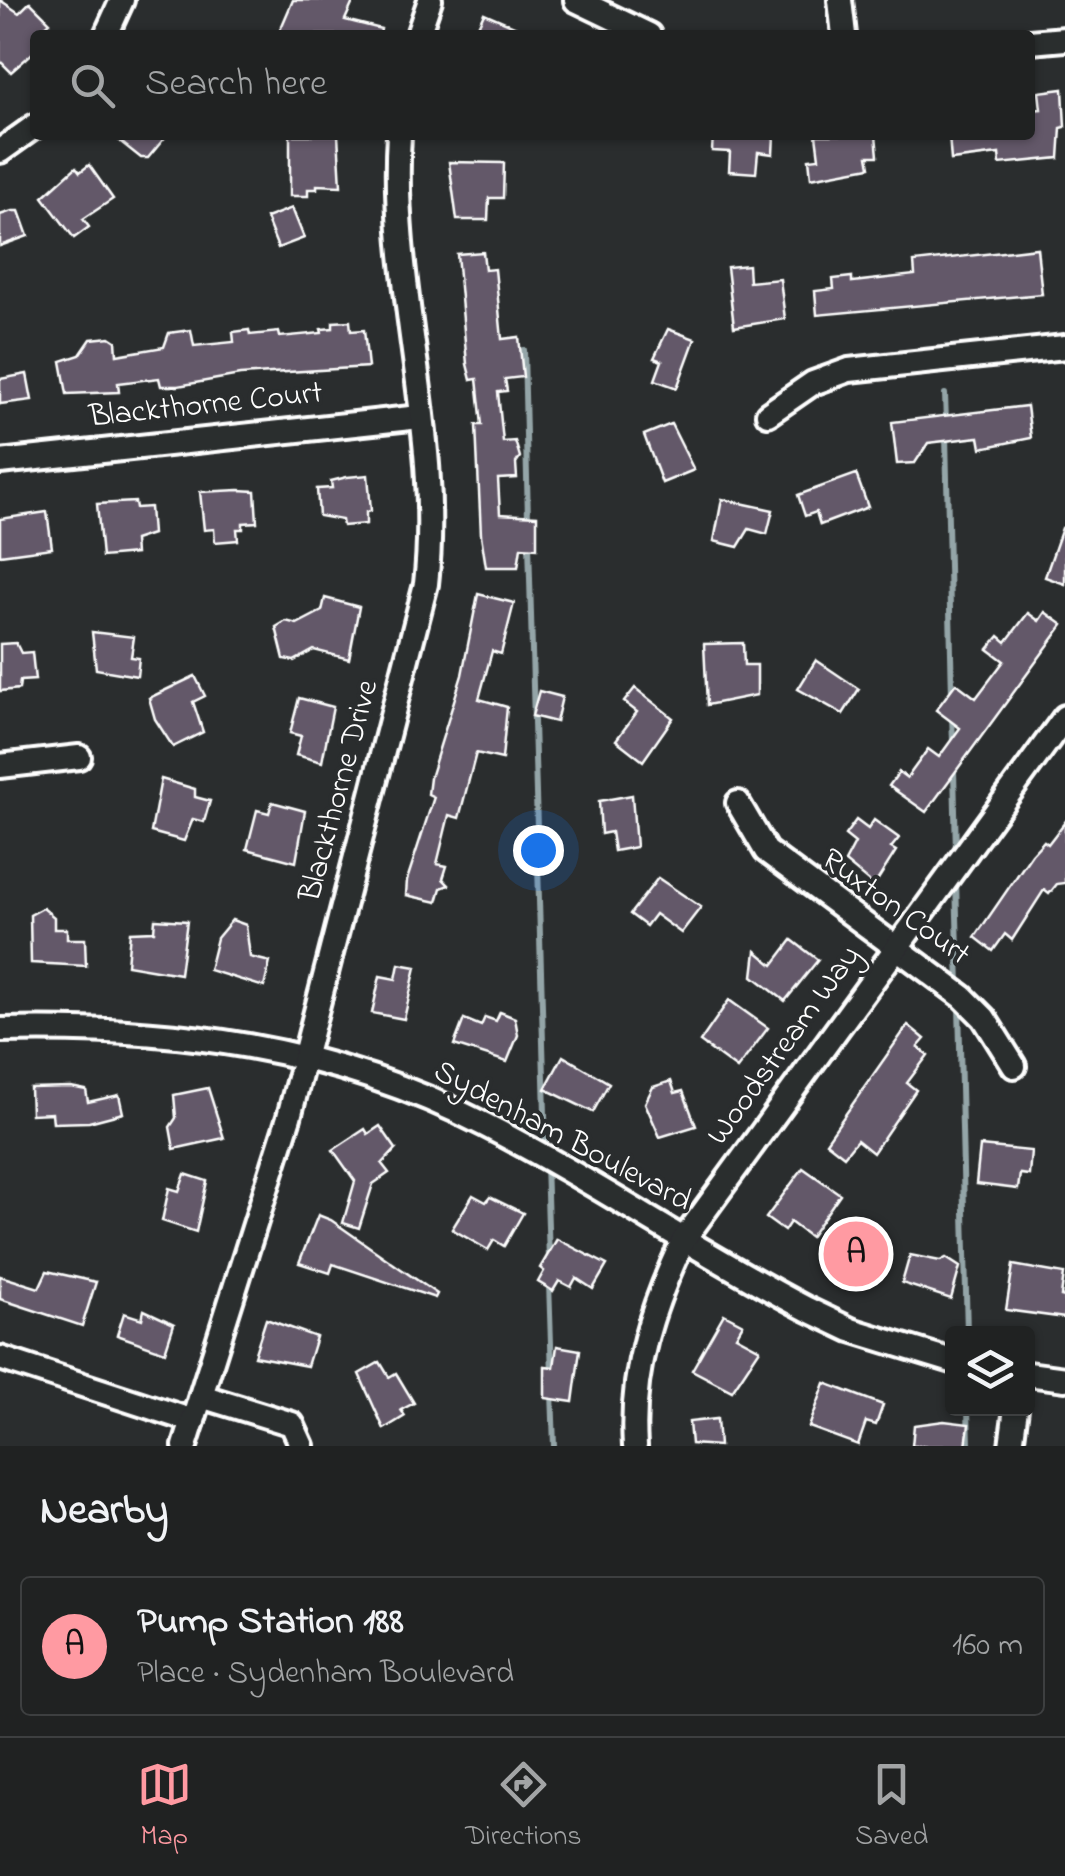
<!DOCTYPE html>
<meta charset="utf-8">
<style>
:root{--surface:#202222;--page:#282a2a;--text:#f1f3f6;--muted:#a2a4a5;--line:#3d3f40;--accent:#ff9aa2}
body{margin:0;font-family:"Indie Flower",sans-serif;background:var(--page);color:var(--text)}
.controls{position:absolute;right:30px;bottom:30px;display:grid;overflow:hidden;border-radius:10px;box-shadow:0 2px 8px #0004}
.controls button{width:90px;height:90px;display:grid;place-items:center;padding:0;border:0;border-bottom:2px solid var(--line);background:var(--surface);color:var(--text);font:50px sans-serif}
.you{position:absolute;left:538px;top:850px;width:35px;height:35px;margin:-25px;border:8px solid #fff;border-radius:50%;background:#1a73e8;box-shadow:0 0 0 15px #1a73e833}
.badge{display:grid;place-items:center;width:65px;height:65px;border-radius:50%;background:var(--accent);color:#111;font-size:32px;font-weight:700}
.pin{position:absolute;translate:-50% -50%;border:5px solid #fff;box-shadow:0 2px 10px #0006}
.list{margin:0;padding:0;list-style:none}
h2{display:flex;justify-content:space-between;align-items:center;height:130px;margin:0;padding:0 40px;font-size:42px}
h2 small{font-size:32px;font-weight:400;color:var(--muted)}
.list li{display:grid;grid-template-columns:65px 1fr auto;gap:30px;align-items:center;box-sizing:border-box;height:140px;margin:0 20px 20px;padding:0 20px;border:2px solid var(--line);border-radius:10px}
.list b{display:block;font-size:38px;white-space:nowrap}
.list p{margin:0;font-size:32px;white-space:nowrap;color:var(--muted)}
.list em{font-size:32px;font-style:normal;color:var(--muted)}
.icon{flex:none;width:55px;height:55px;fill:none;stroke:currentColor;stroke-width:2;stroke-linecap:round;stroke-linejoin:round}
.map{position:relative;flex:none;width:1065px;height:1446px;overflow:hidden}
.search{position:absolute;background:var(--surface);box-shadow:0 2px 8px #0004;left:30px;right:30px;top:30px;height:110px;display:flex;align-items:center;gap:25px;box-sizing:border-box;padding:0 35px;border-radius:10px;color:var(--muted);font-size:38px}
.sheet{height:290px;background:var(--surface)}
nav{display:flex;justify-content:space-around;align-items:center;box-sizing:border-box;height:140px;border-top:2px solid var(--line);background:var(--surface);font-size:28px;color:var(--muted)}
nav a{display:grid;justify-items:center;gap:5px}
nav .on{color:var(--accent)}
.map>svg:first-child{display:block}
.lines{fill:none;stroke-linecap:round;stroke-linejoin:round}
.stream{stroke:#94a5a8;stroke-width:6}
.building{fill:#635969;stroke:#fff;stroke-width:2.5}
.minor-casing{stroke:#fff;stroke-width:30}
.minor{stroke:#2a2d2e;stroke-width:22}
.labels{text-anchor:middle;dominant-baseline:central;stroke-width:8;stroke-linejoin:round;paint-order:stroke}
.street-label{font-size:32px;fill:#fff;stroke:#2a2d2e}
</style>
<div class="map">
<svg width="1065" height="1446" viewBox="0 0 1065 1446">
<rect width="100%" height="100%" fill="#2a2d2e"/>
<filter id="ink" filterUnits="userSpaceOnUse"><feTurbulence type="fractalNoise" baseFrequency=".01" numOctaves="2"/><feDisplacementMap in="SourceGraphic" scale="20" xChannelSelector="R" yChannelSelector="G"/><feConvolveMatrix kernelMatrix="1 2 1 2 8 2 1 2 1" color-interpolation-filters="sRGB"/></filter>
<g filter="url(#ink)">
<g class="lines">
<g class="stream">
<path d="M524,350L528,520"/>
<path d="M945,394L946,422"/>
<path d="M946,435L952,697"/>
<path d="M529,543L546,1150"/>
<path d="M952,715L953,742"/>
<path d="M954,770L956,852"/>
<path d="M956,880L959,987"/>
<path d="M959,1005L967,1334"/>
<path d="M546,1162L549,1260"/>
<path d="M549,1282L552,1375"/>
<path d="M552,1392L554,1446"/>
<path d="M968,1408L969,1446"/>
</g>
</g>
<g class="building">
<path d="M0,0L19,13L30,2L50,22L35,35V51L11,72L0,61Z"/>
<path d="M293,0H354L345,20L381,29L380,35H278Z"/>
<path d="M484,13L535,35H474Z"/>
<path d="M1063,89L1065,127L1061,128L1059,158L1000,164L999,154L951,160L949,135H1030V110L1041,109L1039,92Z"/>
<path d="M112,135H167L148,158H141Z"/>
<path d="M290,135H338L341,186L317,185V189H308V196H290Z"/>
<path d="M713,135H774L773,154L758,152L756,173L729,171L730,152L712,151Z"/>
<path d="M816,135H876L878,156H868L870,167L811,178L809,159L819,158Z"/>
<path d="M449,162L504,163L503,198H489L488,220H457Z"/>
<path d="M89,165L113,199L83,219L89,227L74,238L43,197L76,167L80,172Z"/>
<path d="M292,208L304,238L278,248L266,218Z"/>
<path d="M12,211H19L28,236L0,246V215Z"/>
<path d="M1037,248L1042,294L817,315L815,291L834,289L833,279L852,277V282L915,275L914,262Z"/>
<path d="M483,252L485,270L495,269L502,339L519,337L523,377L505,379L507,391L498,392L503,442L515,441L520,457L516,463L517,478L498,479L500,514L537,516V548L521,547L518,567H486L481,535L476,425H482L477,379L471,380L467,364L457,254Z"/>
<path d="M748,265L749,282L780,279L785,319L734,327L727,267Z"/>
<path d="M350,321L351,331L364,330L368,367L240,375L178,386H161L159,378L118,383L119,392L67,394L61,361L80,355L91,339L110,337L116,341L117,355L164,347L169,333L191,330L194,346L234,342L233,332L249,330L250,335L279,332L280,337L322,333L321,329L333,328V322Z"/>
<path d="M668,329L695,339L677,388L655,380L662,361L654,358Z"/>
<path d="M27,374L32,400L0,404V379Z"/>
<path d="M1027,406L1031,438L981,448L979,437L928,443L915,463L897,464L892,422Z"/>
<path d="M671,424L694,470L662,483L644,435Z"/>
<path d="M856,474L868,507L820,525L816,512L805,516L798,495Z"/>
<path d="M368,475L371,511L366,512V524L343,526L342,520L319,516L317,489L332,488L331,481L347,477Z"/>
<path d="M239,490L255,491L257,522L243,523V529H237L238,540L215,542L214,529L204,530L200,492Z"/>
<path d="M722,499L773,510L767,534L749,529L738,547L714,541Z"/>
<path d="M135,502L136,508L150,507L152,534L134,540L135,554L102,557L97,504Z"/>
<path d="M47,512L52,548L0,555V519Z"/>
<path d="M1062,528L1065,529V584L1045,577Z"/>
<path d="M478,594L514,603L501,654L492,651L479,699L507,707L502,759L476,753L459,818L449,815L437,864L447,866L443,879L449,885L441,888L437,902L406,895L407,880L434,797L428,794L430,778L462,675Z"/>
<path d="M325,598L359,607L349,659L314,650L294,661L284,659L276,627L286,621L297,624L322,611Z"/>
<path d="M1045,612L1063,625L926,812L889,786L899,772L907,778L928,749L939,757L960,728L936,710L956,683L976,698L1004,661L988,649L999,636L1006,642L1028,613L1039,621Z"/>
<path d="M92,632L134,637L131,657L139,658L137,676L96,669Z"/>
<path d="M16,643L21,653L32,652L35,680L20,681L19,689L0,691V644Z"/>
<path d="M743,643L744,665H757V695L707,705L704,644Z"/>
<path d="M816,660L859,689L843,714L798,689Z"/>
<path d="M195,676L205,696L193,702L203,732L173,747L155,719L149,698Z"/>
<path d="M635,688L673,718L643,761L616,740L637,712L624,702Z"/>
<path d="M539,691L562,697L556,722L532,716Z"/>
<path d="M299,698L333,707L322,762L296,755L301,736L290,733Z"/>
<path d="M161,779L195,789V797L210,801L204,822L193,819L184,841L151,832Z"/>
<path d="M632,795L636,847L614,851L611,832L601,834L599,801Z"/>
<path d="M272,802L305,811L296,862L247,849L257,810L269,813Z"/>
<path d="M856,820L868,829L874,820L899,838L891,848L896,851L874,886L845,862L855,843L845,835Z"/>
<path d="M1065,822V883L1057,884L1049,894L1044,890L1012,940L1005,934L993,951L975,937L1032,854L1044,841L1048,844Z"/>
<path d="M658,878L701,907L681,933L655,914L646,926L630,914Z"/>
<path d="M43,908L54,917V929H67V939H85L86,966L31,963L30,915Z"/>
<path d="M155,919L187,921L180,974L127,965L130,932L154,931Z"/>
<path d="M232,920L246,925L250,957L270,962L264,987L209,970L217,938Z"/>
<path d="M792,940L818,960L785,1001L753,976L756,951L773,965Z"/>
<path d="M399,964L416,967L404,1019L372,1013L380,976L396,979Z"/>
<path d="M729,1000L768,1028L737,1069L700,1042Z"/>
<path d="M500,1012L515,1018L518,1035L507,1062L454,1045L464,1019L481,1026L485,1017L496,1021Z"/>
<path d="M908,1025L925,1039L918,1047L928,1055L907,1083L916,1090L873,1153L857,1140L844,1156L826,1142Z"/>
<path d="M563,1056L609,1083L593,1112L545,1089Z"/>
<path d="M671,1081L675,1093L683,1091L696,1126L660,1137L645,1103L653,1087Z"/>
<path d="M71,1087L86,1090L88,1102L119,1095L123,1113L89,1122L53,1123L52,1113L31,1114L30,1088Z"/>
<path d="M208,1088L224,1138L174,1149L170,1127L176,1118L174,1095Z"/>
<path d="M380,1126L396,1149L382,1164L389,1173L373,1184L359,1228L343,1223L355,1181L333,1150L365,1129L368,1134Z"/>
<path d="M980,1146L1031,1151L1029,1175L1020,1174L1018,1189L976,1184Z"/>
<path d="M803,1168L840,1194L810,1237L790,1222L784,1231L766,1218Z"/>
<path d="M185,1174L207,1181L196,1232L162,1221L169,1188L179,1191Z"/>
<path d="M473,1195L486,1202L490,1197L523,1213L504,1246L494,1240L488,1250L452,1229Z"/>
<path d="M318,1215L331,1220L437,1294L435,1298L333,1264L330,1273L299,1263Z"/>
<path d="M557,1239L607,1265L593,1289L576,1278L571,1287L559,1281L553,1291L538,1282L544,1271L540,1268Z"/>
<path d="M910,1255L940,1261L946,1258L960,1267L951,1299L902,1283Z"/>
<path d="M1013,1265L1064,1274L1061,1296L1065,1297V1318L1006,1310Z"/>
<path d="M47,1271L96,1282L82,1326L0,1299V1276L39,1288Z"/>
<path d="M144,1310L174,1324L165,1352L117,1335L124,1313L142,1319Z"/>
<path d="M724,1314L743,1324L736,1336L760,1349L732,1391L692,1370Z"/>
<path d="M266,1319L316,1337L307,1366L254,1356Z"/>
<path d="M557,1346L580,1350L573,1402L545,1398V1366L554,1367Z"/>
<path d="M380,1362L389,1377L396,1373L414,1403L401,1410L405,1416L384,1429L359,1374Z"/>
<path d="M825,1383L883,1405L876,1425L866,1422L858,1445L809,1427Z"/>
<path d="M717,1419L719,1446L691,1444L689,1422Z"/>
<path d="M944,1421L969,1424L966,1446H912L914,1425Z"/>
</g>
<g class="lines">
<g class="minor-casing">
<g id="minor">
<path d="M576,0L649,35"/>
<path d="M840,0L844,35"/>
<path d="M106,35L122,0"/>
<path d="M418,35L430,0"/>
<path d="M1030,42L1065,39"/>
<path d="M0,151L35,126"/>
<path d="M768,414L813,383L849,370L1065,347"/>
<path d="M0,462L420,417"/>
<path d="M0,766L79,757"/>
<path d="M738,803L766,851L963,997L984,1018L1014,1066"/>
<path d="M0,1030C171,1026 330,1045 485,1125C595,1181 697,1252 807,1309L851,1330L952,1361"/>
<path d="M0,1358L193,1421"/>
<path d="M1028,1374L1065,1379"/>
<path d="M201,1396L292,1424L302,1446"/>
<path d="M185,1446L289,1117L426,584C443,435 389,285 399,135"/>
<path d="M635,1446C630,1371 652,1306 684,1239L1065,717"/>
<path d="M1011,1446L1016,1408"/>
</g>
</g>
<use href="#minor" class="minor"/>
</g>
</g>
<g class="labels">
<g class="street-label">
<text transform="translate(206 406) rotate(-6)">Blackthorne Court</text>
<text transform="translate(340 791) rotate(-75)">Blackthorne Drive</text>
<text transform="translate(895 908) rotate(36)">Ruxton Court</text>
<text transform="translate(785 1046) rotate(-54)">Woodstream Way</text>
<text transform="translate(562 1137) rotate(28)">Sydenham Boulevard</text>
</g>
</g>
</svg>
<div class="controls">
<button><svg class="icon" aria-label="layers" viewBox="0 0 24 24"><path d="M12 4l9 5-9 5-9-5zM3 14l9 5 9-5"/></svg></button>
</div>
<div class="you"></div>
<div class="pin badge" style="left:856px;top:1254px">A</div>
<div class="search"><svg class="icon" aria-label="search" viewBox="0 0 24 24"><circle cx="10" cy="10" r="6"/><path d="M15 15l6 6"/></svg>Search here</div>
</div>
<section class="sheet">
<h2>Nearby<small></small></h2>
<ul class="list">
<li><span class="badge">A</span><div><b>Pump Station 188</b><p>Place · Sydenham Boulevard</p></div><em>160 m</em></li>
</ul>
</section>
<nav>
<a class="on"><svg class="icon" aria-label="map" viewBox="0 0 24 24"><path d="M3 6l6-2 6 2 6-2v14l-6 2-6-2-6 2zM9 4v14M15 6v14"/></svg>Map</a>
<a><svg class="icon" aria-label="directions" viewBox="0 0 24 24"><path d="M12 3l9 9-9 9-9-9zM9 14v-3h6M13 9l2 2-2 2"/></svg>Directions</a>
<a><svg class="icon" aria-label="saved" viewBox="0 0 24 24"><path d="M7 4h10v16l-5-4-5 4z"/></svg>Saved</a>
</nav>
